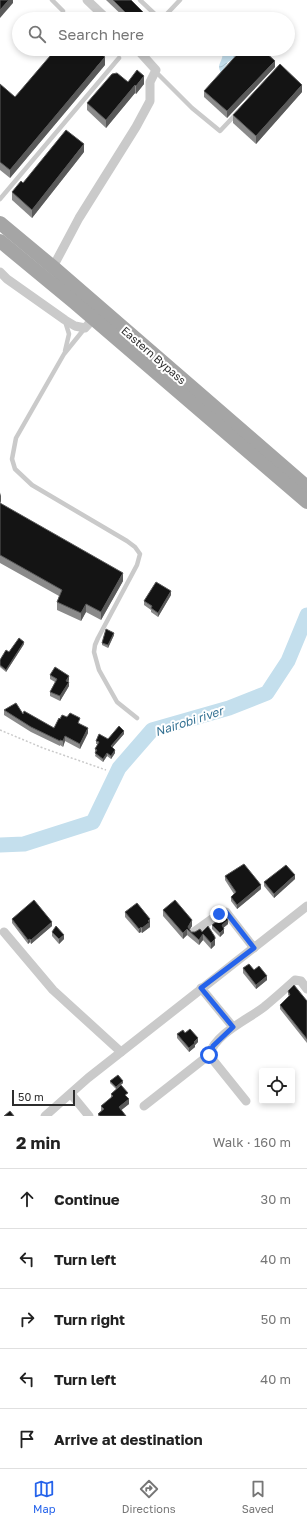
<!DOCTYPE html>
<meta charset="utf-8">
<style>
:root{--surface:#fff;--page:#f6f6f6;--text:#222;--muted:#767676;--line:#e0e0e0;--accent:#2563eb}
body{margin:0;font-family:"Golos Text",sans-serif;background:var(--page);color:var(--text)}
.controls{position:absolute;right:12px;bottom:12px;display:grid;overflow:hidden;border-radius:4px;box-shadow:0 2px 6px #0003}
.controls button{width:36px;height:36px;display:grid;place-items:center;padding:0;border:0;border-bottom:1px solid var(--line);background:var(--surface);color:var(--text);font:20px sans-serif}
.scale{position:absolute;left:12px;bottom:10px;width:63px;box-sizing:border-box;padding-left:4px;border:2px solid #2d2d2d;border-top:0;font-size:11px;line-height:14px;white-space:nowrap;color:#2d2d2d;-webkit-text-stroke:3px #fff;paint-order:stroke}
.stop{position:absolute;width:12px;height:12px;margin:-9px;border:3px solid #2563eb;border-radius:50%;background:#fff}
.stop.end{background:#2563eb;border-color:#fff;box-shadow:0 1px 4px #0008}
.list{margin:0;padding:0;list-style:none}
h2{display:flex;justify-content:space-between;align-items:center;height:52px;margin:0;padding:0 16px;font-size:17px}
h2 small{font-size:13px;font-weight:400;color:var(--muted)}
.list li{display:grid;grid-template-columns:26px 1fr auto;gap:12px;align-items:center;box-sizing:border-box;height:60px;padding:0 16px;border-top:1px solid var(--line)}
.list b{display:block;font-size:15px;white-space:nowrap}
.list em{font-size:13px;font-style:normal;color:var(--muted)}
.icon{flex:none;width:22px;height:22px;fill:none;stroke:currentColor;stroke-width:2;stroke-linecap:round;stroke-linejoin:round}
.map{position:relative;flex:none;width:307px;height:1116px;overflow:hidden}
.search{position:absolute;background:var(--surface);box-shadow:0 2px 6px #0003;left:12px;right:12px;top:12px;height:44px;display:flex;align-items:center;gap:10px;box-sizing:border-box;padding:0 14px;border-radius:22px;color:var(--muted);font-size:15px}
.sheet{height:352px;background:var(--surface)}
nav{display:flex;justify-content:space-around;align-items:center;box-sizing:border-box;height:56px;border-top:1px solid var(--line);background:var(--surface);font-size:11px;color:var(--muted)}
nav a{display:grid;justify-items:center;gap:2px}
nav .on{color:var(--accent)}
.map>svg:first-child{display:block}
.water{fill:url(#water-waves)}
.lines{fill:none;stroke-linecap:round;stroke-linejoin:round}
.river{stroke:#c4dfed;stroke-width:15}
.path{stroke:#cacaca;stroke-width:1.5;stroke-dasharray:2 2;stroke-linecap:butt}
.lane{stroke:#cacaca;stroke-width:4.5}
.street{stroke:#cacaca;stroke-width:9}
.primary{stroke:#a5a5a5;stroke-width:14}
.wall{fill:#8a8a8a}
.shaded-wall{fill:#5a5a5a}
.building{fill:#141414;stroke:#5a5a5a}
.route{stroke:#2563eb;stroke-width:5}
.labels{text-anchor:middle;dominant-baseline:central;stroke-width:4;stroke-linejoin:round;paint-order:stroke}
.street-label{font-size:11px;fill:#2d2d2d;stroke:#fff}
.water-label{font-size:12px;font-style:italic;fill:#367394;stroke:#fff}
</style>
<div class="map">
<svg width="307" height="1116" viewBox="0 0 307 1116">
<defs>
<pattern id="water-waves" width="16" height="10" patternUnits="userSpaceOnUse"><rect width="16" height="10" fill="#c4dfed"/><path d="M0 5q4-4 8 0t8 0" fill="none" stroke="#a9c0cc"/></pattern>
</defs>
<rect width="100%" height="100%" fill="#fff"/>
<path class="water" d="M221,49H244L235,59L228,62L221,73C217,65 220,65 223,55L221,53Z"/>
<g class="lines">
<path class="river" d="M0,845L24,844L93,822L119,768L152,730L229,708L267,693L288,661L307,615"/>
<path class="path" d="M0,730L43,748L106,770"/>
<g class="lane">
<path d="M52,0L63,11"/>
<path d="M140,0L160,19"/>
<path d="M162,19L180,0"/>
<path d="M157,71V73L192,108L220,131L237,113"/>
<path d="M0,199L119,58"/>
<path d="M65,321L69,334L65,351"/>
<path d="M85,328L64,354L16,438L12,459L15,469L32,485L127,541L135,547L140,554L137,565L98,638L95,645L94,652L99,670L117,702L137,718"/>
</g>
<g class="street">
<path d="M87,0L107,19"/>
<path d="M53,267L79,218L136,127L150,101V82L156,70L137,49"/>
<path d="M0,272L7,279L65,320L75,326L85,328L94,318"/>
<path d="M4,932L53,990L121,1052"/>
<path d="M194,932L219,914L226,912L254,948"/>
<path d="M201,988L233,1027"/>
<path d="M71,1094L89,1116"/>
<path d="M246,1101L209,1055C216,1033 247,1020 264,1007C275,998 285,989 295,980L301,981L307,989"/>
<path d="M144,1106L209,1055"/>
<path d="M45,1116L88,1078L307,906"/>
</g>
<g class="primary">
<path d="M0,223L53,267L307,487"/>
<path d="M0,241L74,302L307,502"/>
</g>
</g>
<g class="wall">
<path d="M106,0H131L144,19H126Z"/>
<path d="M105,65L10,178L0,170V85L15,97Z"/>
<path d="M275,67L227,118L204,97V91Z"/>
<path d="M128,82L144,84L136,94L135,93L106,128L87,110V103Z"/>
<path d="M302,92L256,144L233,123V115Z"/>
<path d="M84,152L32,218L12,200V192L23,183Z"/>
<path d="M0,492L1,501L0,503L123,581L101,620L86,612L81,621L57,610V602L59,596L0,563Z"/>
<path d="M171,595L158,617L151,612V610L144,605V601Z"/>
<path d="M114,635L108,648L102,645V643Z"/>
<path d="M24,644L6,672L0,667V660L9,652Z"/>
<path d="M50,675L69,680L68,682L69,686L60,701L50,696V692L55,682L50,679Z"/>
<path d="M4,710L23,714L54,728L80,724L88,733L80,749L65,741L63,747L60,745V746L31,732L4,715Z"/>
<path d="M124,734L112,747L115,753L111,759L107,756L103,762L95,756L96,752H95V749L98,744H96V741L108,739Z"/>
<path d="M225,876L261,889L237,909L231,901V897L234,894L225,880Z"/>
<path d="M295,879L274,898L264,886V882Z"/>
<path d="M163,910L192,926L190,929L191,932H195L200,929L215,945L211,949L203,940L199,945L187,935L183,939L163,916Z"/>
<path d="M125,912L150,924V927L142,933L141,932L139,933L125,917Z"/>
<path d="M12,919L52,926L31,944L30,942L28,944L12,923Z"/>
<path d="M228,924L223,928L224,933L220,937L212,929V925Z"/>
<path d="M52,932L64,939L59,944L52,936Z"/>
<path d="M243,968L254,970L267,980L256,989L243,973Z"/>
<path d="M288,991L307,1001V1043L280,1009V1005L289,996L288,995Z"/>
<path d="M185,1033L198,1042L195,1045V1047L189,1052L177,1038V1034Z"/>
<path d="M110,1081L123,1083L116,1089L110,1083Z"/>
<path d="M111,1094L128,1098L129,1104L121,1110L126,1116H98V1114L101,1111V1106L111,1098Z"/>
</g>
<g class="shaded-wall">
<path d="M9,0H13V3L0,18V10Z"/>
<path d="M144,13V19H138Z"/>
<path d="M105,57V65L10,178V170Z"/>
<path d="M275,61V67L227,118V111Z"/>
<path d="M144,76V84L136,94V86Z"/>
<path d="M135,85V93L106,128V120Z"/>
<path d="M302,85V92L256,144V136Z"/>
<path d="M84,144V152L32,218V210Z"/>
<path d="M1,493V501L0,504V496Z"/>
<path d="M123,573V581L101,620V612Z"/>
<path d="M171,591V595L158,617V613Z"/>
<path d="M86,604V612L81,621V613Z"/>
<path d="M114,633V635L108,648V645Z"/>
<path d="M24,642V644L6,672V670Z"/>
<path d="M69,676V680L66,685V681Z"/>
<path d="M69,682V686L60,701V696Z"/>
<path d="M88,728V733L80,749V744Z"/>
<path d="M124,731V734L111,749V746Z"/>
<path d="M65,736V741L63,747V741Z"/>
<path d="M115,750V753L111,759V756Z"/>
<path d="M107,753V756L103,762V759Z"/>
<path d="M295,875V879L274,898V894Z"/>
<path d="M261,885V889L237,909V905Z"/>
<path d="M150,919V927L142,933V928Z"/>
<path d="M192,920V926L189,931L188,927Z"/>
<path d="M228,920V924L222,929V925Z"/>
<path d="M52,922V926L31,944V940Z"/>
<path d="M141,927V932L139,933V929Z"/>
<path d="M187,929V935L183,939V933Z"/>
<path d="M224,929V933L220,937V933Z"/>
<path d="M203,934V940L199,945V940Z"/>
<path d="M64,935V939L59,944V939Z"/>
<path d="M30,939V942L28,944V940Z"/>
<path d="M215,939V945L211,949V943Z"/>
<path d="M267,976V980L256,989V985Z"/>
<path d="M198,1038V1042L195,1045V1047L189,1052V1048L194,1042Z"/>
<path d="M123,1081V1083L116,1089V1087Z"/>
<path d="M129,1099V1104L119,1112V1107Z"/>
</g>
<g class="building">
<path d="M0,0H9L0,10Z"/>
<path d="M113,0H131L144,13L138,19H132Z"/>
<path d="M56,49H95L105,57L10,170L0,162V84L15,97Z"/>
<path d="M242,49H262L275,61L227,111L204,91Z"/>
<path d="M280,64L302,85L256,136L233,115Z"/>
<path d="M137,70L144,76L136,86L135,85L106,120L87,103L112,74L117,73L128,82Z"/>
<path d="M66,130L84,144L32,210L12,192L21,181L23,183Z"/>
<path d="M0,503L123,573L101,612L86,604L81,613L57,602L62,590L0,555Z"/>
<path d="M156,582L171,591L158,613L151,608L152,606L144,601Z"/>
<path d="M106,629L114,633L108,645L102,643Z"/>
<path d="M19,638L24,642L6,670L0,665V660L6,650L9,652Z"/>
<path d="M55,667L69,676L66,681L69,682L60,696L50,692L57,679L50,675Z"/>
<path d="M16,703L23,714L24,711L54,728L59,718L60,719L62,715L67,717L70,713L80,718L78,723L88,728L80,744L65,736L63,741L60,740V741L31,727L4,710Z"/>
<path d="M119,726L124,731L111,746L115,750L111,756L107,753L103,759L95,753L97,750L95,749L99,742L96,741L99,734L108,739Z"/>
<path d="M244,864L261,885L237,905L231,897L236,892L225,876Z"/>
<path d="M286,865L295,875L274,894L264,882Z"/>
<path d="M34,900L52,922L31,940L30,939L28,940L12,919Z"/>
<path d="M175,900L192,920L188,927L191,932H195L200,929L202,932L208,926L215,937V939L211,943L203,934L199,940L187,929L183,933L163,910Z"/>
<path d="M137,903L150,919L148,921L150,922L142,928L141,927L139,929L125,912Z"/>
<path d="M224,915L228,920L222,925L224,929L220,933L212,925Z"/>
<path d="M56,926L64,935L59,939L52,932Z"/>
<path d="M249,964L254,970L259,966L267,976L256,985L243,968Z"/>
<path d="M294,985L307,1001V1039L280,1005L290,995L288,991Z"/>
<path d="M190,1029L198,1038L194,1042L195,1043L189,1048L177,1034L183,1030L185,1033Z"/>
<path d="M118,1075L123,1081L116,1087L110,1081Z"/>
<path d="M121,1085L128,1093L125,1095L129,1099L119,1107L126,1116H100L98,1114L104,1109L101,1106L113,1096L111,1094Z"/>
<path d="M10,1111L14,1116H4Z"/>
</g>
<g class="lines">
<path class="route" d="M209,1055L213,1046L233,1027L201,988L254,948L226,912L219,914"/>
</g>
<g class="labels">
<g class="street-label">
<text transform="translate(154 355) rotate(41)">Eastern Bypass</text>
</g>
<g class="water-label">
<text transform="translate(189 721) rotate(-18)">Nairobi river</text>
</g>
</g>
</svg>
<div class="controls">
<button><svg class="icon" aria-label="locate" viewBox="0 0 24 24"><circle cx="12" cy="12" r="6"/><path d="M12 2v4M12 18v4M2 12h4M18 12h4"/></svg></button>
</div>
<div class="scale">50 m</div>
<div class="stop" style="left:209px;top:1055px"></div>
<div class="stop end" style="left:219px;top:914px"></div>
<div class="search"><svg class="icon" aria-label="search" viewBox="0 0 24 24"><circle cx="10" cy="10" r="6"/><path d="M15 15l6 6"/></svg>Search here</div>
</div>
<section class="sheet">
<h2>2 min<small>Walk · 160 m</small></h2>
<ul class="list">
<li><svg class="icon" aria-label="ahead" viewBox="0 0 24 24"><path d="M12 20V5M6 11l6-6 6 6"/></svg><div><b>Continue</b></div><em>30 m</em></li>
<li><svg class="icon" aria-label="left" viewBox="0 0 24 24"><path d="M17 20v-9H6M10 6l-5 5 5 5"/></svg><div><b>Turn left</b></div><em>40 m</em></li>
<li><svg class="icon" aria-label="right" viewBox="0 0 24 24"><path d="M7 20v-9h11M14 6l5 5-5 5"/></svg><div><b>Turn right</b></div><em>50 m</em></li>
<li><svg class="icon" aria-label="left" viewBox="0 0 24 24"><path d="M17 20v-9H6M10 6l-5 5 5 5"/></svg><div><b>Turn left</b></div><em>40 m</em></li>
<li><svg class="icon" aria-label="arrive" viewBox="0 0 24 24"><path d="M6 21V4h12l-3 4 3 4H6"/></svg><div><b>Arrive at destination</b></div></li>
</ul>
</section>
<nav>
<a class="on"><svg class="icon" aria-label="map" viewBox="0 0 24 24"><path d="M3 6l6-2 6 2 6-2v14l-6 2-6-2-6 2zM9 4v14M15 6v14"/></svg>Map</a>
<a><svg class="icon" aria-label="directions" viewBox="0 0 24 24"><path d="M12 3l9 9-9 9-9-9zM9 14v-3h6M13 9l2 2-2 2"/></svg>Directions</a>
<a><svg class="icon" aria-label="saved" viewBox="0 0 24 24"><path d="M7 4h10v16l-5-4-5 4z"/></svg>Saved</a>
</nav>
